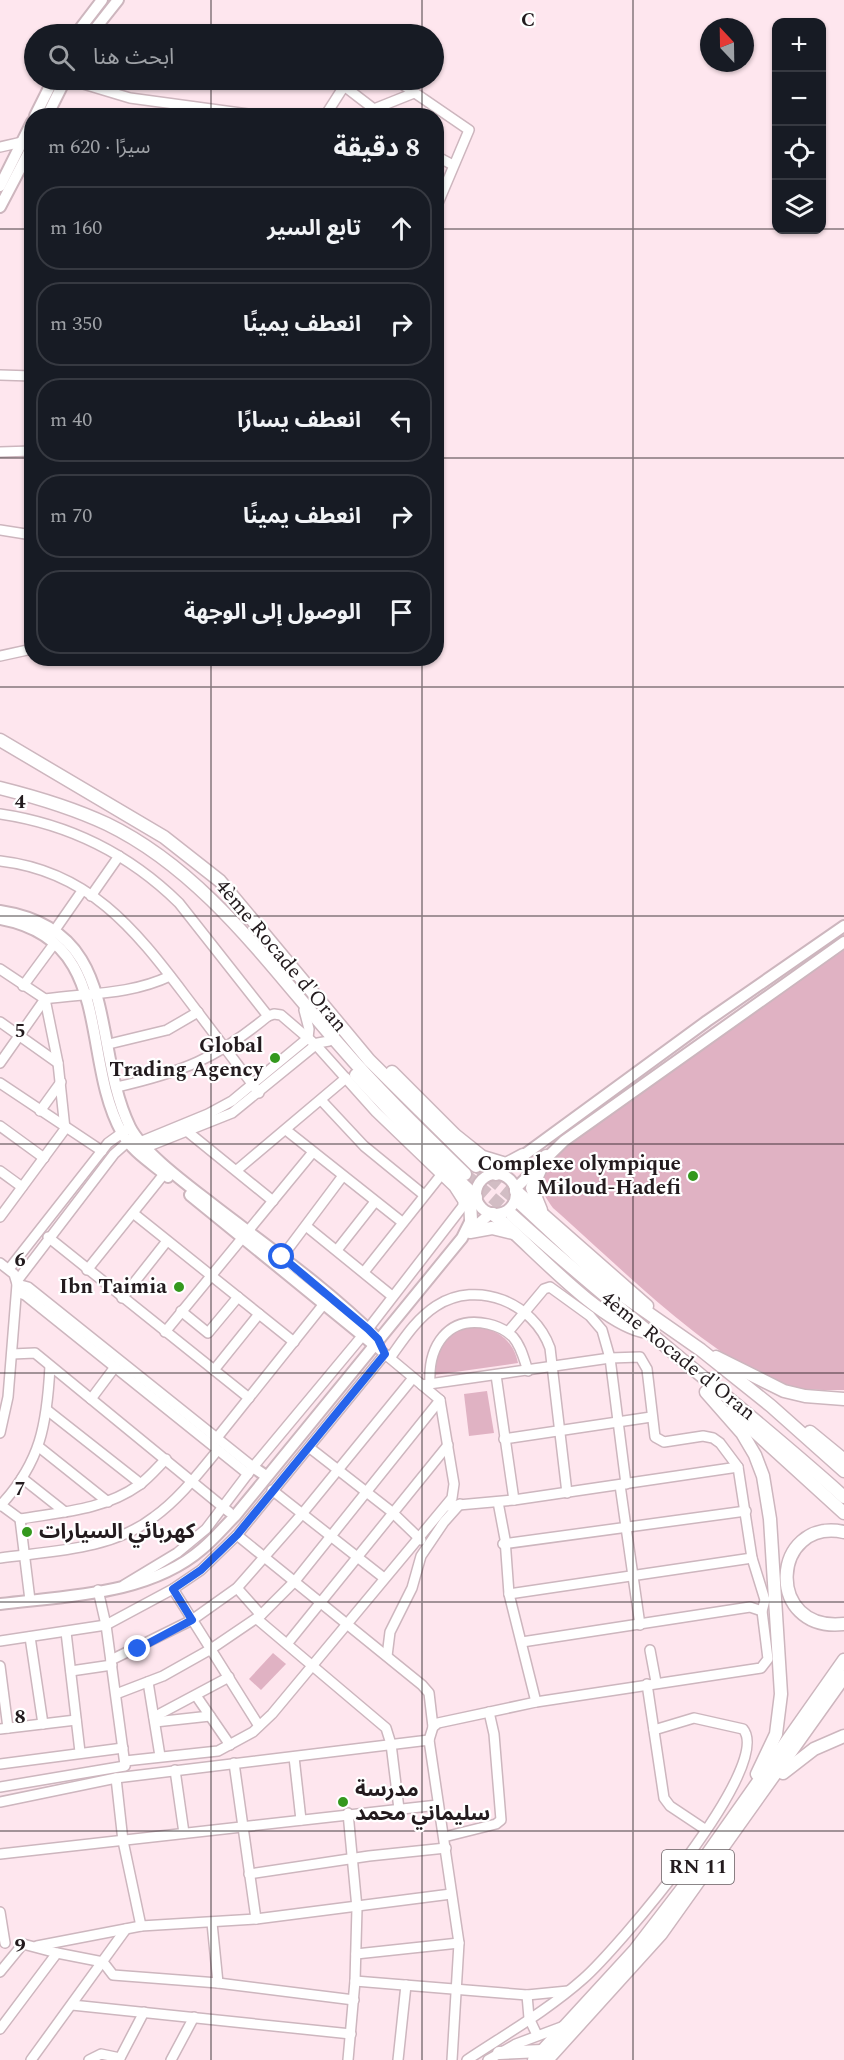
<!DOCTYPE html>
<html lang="ar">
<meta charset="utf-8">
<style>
:root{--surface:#171b24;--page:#20242c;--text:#f1f3f6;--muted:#9ea1a6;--line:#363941}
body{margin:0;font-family:Spectral,"Noto Sans Arabic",serif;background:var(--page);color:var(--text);direction:rtl}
.controls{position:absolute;right:18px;top:18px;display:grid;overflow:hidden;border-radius:12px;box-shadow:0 2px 4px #0004}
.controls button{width:54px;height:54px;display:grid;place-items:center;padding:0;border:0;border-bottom:2px solid var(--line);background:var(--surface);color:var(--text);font:30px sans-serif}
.compass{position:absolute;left:700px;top:18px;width:54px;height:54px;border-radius:50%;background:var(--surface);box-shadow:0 2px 4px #0004;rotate:338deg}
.stop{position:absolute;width:18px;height:18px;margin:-14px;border:4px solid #2563eb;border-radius:50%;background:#fff}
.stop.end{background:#2563eb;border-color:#fff;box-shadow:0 2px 6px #0008}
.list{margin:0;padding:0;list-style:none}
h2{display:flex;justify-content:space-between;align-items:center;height:78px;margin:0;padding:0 24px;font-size:26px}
h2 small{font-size:20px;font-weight:400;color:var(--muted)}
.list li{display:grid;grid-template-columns:39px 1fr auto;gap:18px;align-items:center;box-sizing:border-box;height:84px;margin:0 12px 12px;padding:0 12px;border:2px solid var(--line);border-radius:24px}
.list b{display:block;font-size:22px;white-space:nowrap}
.list em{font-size:20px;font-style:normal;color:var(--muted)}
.icon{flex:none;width:33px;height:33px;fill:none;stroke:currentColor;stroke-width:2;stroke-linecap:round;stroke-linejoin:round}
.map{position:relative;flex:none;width:844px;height:2060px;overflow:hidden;direction:ltr}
.search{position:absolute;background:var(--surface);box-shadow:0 2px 4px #0004;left:24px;top:24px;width:420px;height:66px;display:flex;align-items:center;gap:15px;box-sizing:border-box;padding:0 21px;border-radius:33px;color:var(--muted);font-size:22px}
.panel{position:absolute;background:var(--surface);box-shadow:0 2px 4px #0004;left:24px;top:108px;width:420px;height:558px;border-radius:24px;direction:rtl}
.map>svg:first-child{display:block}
.green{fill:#e0b2c3}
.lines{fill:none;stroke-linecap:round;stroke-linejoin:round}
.highway-tunnel{stroke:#d2bdc4;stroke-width:12;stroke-dasharray:12 6;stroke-linecap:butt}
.minor-casing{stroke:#cdb6be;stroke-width:12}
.major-casing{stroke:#cdb6be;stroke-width:14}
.highway-casing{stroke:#cdb6be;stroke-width:15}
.minor{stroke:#fff;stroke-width:9}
.major{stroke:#fff;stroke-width:10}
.highway{stroke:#fff;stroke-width:12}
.route{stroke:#2563eb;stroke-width:8}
.grid{fill:none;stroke:#231b1e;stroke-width:1.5;stroke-opacity:0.55}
.poi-dot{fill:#34981d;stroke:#fff;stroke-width:2}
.labels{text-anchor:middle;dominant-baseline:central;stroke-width:4.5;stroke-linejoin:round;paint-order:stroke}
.shield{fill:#fff;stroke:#655f62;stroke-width:1.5}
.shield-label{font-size:20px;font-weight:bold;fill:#231b1e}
.street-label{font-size:21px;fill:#231b1e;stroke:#fff}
.poi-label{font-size:21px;font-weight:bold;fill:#231b1e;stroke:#fff;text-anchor:end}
.grid-label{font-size:20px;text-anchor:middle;font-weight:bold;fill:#231b1e;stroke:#fff;stroke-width:4.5;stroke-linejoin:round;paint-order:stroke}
</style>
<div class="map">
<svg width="844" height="2060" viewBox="0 0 844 2060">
<rect width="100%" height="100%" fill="#fee6ee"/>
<g class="green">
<path d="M844,950V1390C824,1390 799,1391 780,1384C705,1355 615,1262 553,1208C545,1197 537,1185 542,1170C548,1147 805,977 844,950Z"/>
<path d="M481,1326C501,1333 513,1341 518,1363L434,1375L433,1357L453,1330Z"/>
<path d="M487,1391L494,1433L469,1436L464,1394Z"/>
<path d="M273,1653L286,1664L261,1690L249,1679Z"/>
</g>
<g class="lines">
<g class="highway-tunnel">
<path d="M476,1166L520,1203"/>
<path d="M465,1174L512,1215"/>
</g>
<g class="minor-casing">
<g id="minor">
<path d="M70,80L130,98L263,116"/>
<path d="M396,80L469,130L436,208"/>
<path d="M344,86L383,116"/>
<path d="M325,116L348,80"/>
<path d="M366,116L374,109L414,93"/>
<path d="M0,147L22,142"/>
<path d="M436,156L453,165"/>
<path d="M0,375L32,376"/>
<path d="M0,452L32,451"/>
<path d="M0,530L32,535"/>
<path d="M0,656L32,649"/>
<path d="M0,814C68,824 129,854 179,903L268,1016L274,1014L281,1015L316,1045L376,1112L454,1187L463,1201V1206L368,1329L253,1467L206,1529L177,1553L124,1585"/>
<path d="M0,861C88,871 134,928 184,994C209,1027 234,1060 259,1093"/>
<path d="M91,896L119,856"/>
<path d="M50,937L82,891"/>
<path d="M0,969L45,999C88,993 130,995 170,976"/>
<path d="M23,986L54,944"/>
<path d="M0,1022L58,1063"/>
<path d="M109,1044L167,1030L198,1012"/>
<path d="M0,1063L45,999"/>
<path d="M0,1083L102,1151"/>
<path d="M117,1087C182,1072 216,1059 268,1016"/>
<path d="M321,1100L364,1146L424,1195"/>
<path d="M40,1111L61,1082"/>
<path d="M0,1126L44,1158"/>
<path d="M286,1130L402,1222"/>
<path d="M188,1132L273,1201"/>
<path d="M135,1144L208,1114L232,1101L308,1038L309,1029L304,1010"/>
<path d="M139,1150L232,1113L318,1043L329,1041"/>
<path d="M237,1170L346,1078"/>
<path d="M0,1171L22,1187"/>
<path d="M133,1213L294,1342"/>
<path d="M0,1217L65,1129L58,1063L45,999"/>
<path d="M306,1226L392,1296"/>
<path d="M48,1237L249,1398"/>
<path d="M337,1250L374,1203"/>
<path d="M282,1257L342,1177"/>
<path d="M0,1263L14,1274L17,1284L8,1397L0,1433"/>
<path d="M9,1269L108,1143L126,1130"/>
<path d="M87,1270L168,1169"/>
<path d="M364,1272L441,1175"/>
<path d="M17,1281L114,1154L132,1138"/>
<path d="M17,1284L28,1287L253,1467"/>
<path d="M17,1292L25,1295L248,1474"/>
<path d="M122,1298L167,1241"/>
<path d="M181,1311L208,1333L238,1297"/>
<path d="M165,1332L313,1152"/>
<path d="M508,1332L544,1289L550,1287L590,1316L602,1330L610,1358L626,1484"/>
<path d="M12,1354L35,1353L229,1512"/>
<path d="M390,1358C403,1340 416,1319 436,1306C478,1279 534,1303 550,1348L567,1493"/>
<path d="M214,1370L259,1314"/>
<path d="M496,1375L514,1500"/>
<path d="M430,1383C428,1347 447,1315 488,1324C497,1326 506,1330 513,1337C521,1346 524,1359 528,1371"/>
<path d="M422,1385L610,1358L640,1357L647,1369L655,1437L664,1442L703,1436L713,1438L720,1443L738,1467L752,1558L765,1600L762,1611L768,1659L761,1668L536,1702L438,1723L433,1727L429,1740"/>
<path d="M91,1399L115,1367"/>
<path d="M47,1410L141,1484"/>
<path d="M216,1439L327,1300"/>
<path d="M504,1439L651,1417"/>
<path d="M39,1447L108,1502"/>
<path d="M310,1448L392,1512L421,1540"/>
<path d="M22,1478L65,1512"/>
<path d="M620,1485L640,1625"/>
<path d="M272,1490L384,1578"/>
<path d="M498,1502L505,1539L509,1594L536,1702"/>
<path d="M1,1505L20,1519"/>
<path d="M0,1506C41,1462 47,1424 50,1366"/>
<path d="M447,1506L514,1500L738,1467"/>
<path d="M237,1535L422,1685L429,1693L433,1727"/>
<path d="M503,1544L746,1511"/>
<path d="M0,1558C51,1551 112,1550 154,1517C179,1499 198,1474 217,1451"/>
<path d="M237,1588L261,1615"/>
<path d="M173,1589L259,1726"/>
<path d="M98,1590L106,1625L125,1765"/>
<path d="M509,1594L752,1558"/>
<path d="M30,1600L20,1519C62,1512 104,1510 139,1485C149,1478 158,1467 166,1459"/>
<path d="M257,1619L386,1728L391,1744L399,1809"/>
<path d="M66,1632L80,1752"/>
<path d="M30,1637L43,1724"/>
<path d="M0,1641L106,1625L173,1589L201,1570L237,1535L385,1354"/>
<path d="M522,1642L750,1607L762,1611"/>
<path d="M287,1644L448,1445"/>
<path d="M650,1650L656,1682"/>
<path d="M387,1656L390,1632L412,1588L421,1556L444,1522L460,1504"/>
<path d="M111,1660L192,1620L237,1588L302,1514L413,1378"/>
<path d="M0,1666L8,1728"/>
<path d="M71,1671L112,1665"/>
<path d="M148,1682L160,1756"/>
<path d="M647,1684L664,1798L670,1806L706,1830"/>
<path d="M116,1694L163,1676L211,1649L261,1615L295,1581L440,1400"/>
<path d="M197,1697L230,1745"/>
<path d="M154,1717L229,1677"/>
<path d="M155,1722L210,1716"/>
<path d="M0,1729L76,1720"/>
<path d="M294,1757L301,1820"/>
<path d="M125,1761L218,1751L253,1732L272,1714L452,1498L454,1484L440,1400L373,1344"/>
<path d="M234,1763L256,1919"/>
<path d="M0,1764L123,1748"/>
<path d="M175,1770L184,1833"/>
<path d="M116,1778L123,1841L141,1926"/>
<path d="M0,1787L125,1766"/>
<path d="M0,1802L116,1778L429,1740L459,1943L452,2060"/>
<path d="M444,1837L496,1824L501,1820L494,1734L489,1712"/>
<path d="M0,1854L438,1805"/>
<path d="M249,1874L369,1856L446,1848"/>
<path d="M0,1912L5,1943"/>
<path d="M212,1923L218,1983"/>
<path d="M37,1946L141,1926L256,1919L451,1894"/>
<path d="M57,1953L103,1962L113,1975L218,1983L354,2000"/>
<path d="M356,1954L459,1943"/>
<path d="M0,1972L23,1944L57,1953L0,2029"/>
<path d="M355,1981L527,1995L568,1991"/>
<path d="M527,1995L529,2018L537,2035"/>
<path d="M72,2005L351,2034"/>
<path d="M31,2060L126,1929"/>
<path d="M89,2060L101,2054L120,2058"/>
<path d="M119,2060L144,2012"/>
<path d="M171,2060L194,2017"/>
<path d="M348,2060L355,1981L357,1908L348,1813"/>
<path d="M398,2060L406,1985"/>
<path d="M467,2060C506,2034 548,2010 583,1979C615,1951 775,1766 743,1729L694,1718L654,1730"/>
<path d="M488,2060L516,2044L564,2026"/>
</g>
</g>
<g class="major-casing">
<g id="major">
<path d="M76,34L102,0"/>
<path d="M91,34L118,0"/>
<path d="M35,116L53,80"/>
<path d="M47,116L65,80"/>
<path d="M0,186L32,122"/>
<path d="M0,207L32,146"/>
<path d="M0,911C124,930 90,1045 130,1127C143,1153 192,1188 216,1207C271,1249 329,1290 378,1339"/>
<path d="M0,919C116,940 79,1056 122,1133C132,1152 153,1164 168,1177"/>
<path d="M498,1174L707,1021L844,926"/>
<circle cx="496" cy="1194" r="20"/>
<path d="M515,1189L564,1141L844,942"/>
<path d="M190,1195L373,1344"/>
<path d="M469,1232L491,1213"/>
<path d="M253,1467L266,1476"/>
<path d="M0,1604C66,1596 149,1595 202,1549C214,1539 224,1527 235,1516L462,1238L470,1222"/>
</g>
</g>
<g class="highway-casing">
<g id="highway">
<path d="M0,740L164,837L220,881L369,1060L476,1166"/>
<path d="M0,788C36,797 73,808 107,824C206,872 271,968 342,1048C380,1092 423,1133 465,1174"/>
<path d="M392,1072L455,1135L480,1155L496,1174"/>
<path d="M356,1075L422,1145L476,1197"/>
<path d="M483,1157L506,1164L523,1155"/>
<path d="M462,1188L470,1202L471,1220"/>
<path d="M516,1191L647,1306"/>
<path d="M520,1203L608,1285L701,1350L771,1406L844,1471"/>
<path d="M541,1210L532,1188L546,1156"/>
<path d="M493,1214C532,1246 595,1319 642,1331"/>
<path d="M512,1215C620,1313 736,1400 844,1497"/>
<path d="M470,1232L492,1228L513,1233"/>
<path d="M716,1357L784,1391L805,1396L844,1399"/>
<path d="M706,1392L742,1433L755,1455L763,1476L770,1519L781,1694L776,1734L757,1774"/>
<path d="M732,1411L844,1513"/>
<path d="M810,1432L843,1459"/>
<path d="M844,1532C771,1517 764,1633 844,1624"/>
<path d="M783,1773L814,1749L844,1736"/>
<path d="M499,2053L542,2051"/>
<path d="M534,2060L635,1950L692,1876L844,1660"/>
<path d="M547,2060L661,1934L844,1677"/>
</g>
</g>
<use href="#minor" class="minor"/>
<use href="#major" class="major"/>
<use href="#highway" class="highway"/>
</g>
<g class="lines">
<path class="route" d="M138,1649L192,1620L173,1589L201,1570L237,1535L385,1354L378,1339L368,1329L282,1257"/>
</g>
<path class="grid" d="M211,0V34M422,0V34M633,0V2060M211,80V116M422,80V116M0,229H32M436,229H776M822,229H844M0,458H32M436,458H844M211,658V2060M422,658V2060M0,687H844M0,916H844M0,1144H844M0,1373H844M0,1602H844M0,1831H844"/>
<g class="poi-dot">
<circle cx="275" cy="1058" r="6"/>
<circle cx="693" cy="1176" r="6"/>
<circle cx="179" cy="1287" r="6"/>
<circle cx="27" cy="1532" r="6"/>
<circle cx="343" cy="1802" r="6"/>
</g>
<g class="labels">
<rect class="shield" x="662" y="1850" width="72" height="34" rx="4.5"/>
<g class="shield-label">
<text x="698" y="1867">RN 11</text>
</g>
<g class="street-label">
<text transform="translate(281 956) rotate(50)">4ème Rocade d'Oran</text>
<text transform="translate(678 1356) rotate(39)">4ème Rocade d'Oran</text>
</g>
<g class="poi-label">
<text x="263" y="1046">Global<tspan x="263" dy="24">Trading Agency</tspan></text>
<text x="681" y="1164">Complexe olympique<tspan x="681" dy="24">Miloud-Hadefi</tspan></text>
<text x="167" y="1287">Ibn Taimia</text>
<text x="39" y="1532" text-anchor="start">كهربائي السيارات</text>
<text x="355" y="1790" text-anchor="start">مدرسة<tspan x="355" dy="24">سليماني محمد</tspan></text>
</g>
</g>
<g class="grid-label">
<text x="528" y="26">C</text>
<text x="20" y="808">4</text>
<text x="20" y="1037">5</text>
<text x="20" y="1266">6</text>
<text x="20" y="1495">7</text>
<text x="20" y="1723">8</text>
<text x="20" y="1952">9</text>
</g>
</svg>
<div class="controls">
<button>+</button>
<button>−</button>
<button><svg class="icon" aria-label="locate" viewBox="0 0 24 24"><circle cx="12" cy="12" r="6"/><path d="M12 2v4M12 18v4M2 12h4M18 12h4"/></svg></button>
<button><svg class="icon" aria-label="layers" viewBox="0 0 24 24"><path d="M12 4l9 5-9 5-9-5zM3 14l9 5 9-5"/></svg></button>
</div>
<svg class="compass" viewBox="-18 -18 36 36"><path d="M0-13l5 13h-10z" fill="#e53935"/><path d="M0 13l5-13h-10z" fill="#9ea1a6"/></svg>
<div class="stop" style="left:282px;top:1257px"></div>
<div class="stop end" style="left:138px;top:1649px"></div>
<div class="search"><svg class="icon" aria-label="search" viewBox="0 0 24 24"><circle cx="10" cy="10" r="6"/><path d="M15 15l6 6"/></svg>ابحث هنا</div>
<section class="panel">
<h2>8 دقيقة<small>سيرًا · 620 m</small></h2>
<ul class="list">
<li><svg class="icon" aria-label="ahead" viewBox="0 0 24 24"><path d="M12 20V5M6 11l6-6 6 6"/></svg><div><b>تابع السير</b></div><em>160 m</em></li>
<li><svg class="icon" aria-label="right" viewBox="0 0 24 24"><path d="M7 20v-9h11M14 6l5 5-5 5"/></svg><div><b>انعطف يمينًا</b></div><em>350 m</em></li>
<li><svg class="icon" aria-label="left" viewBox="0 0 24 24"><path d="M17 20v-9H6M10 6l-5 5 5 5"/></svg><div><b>انعطف يسارًا</b></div><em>40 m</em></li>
<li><svg class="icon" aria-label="right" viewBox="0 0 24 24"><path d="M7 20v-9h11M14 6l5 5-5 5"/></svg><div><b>انعطف يمينًا</b></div><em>70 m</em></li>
<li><svg class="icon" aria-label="arrive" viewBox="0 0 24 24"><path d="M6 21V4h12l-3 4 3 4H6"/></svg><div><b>الوصول إلى الوجهة</b></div></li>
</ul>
</section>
</div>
